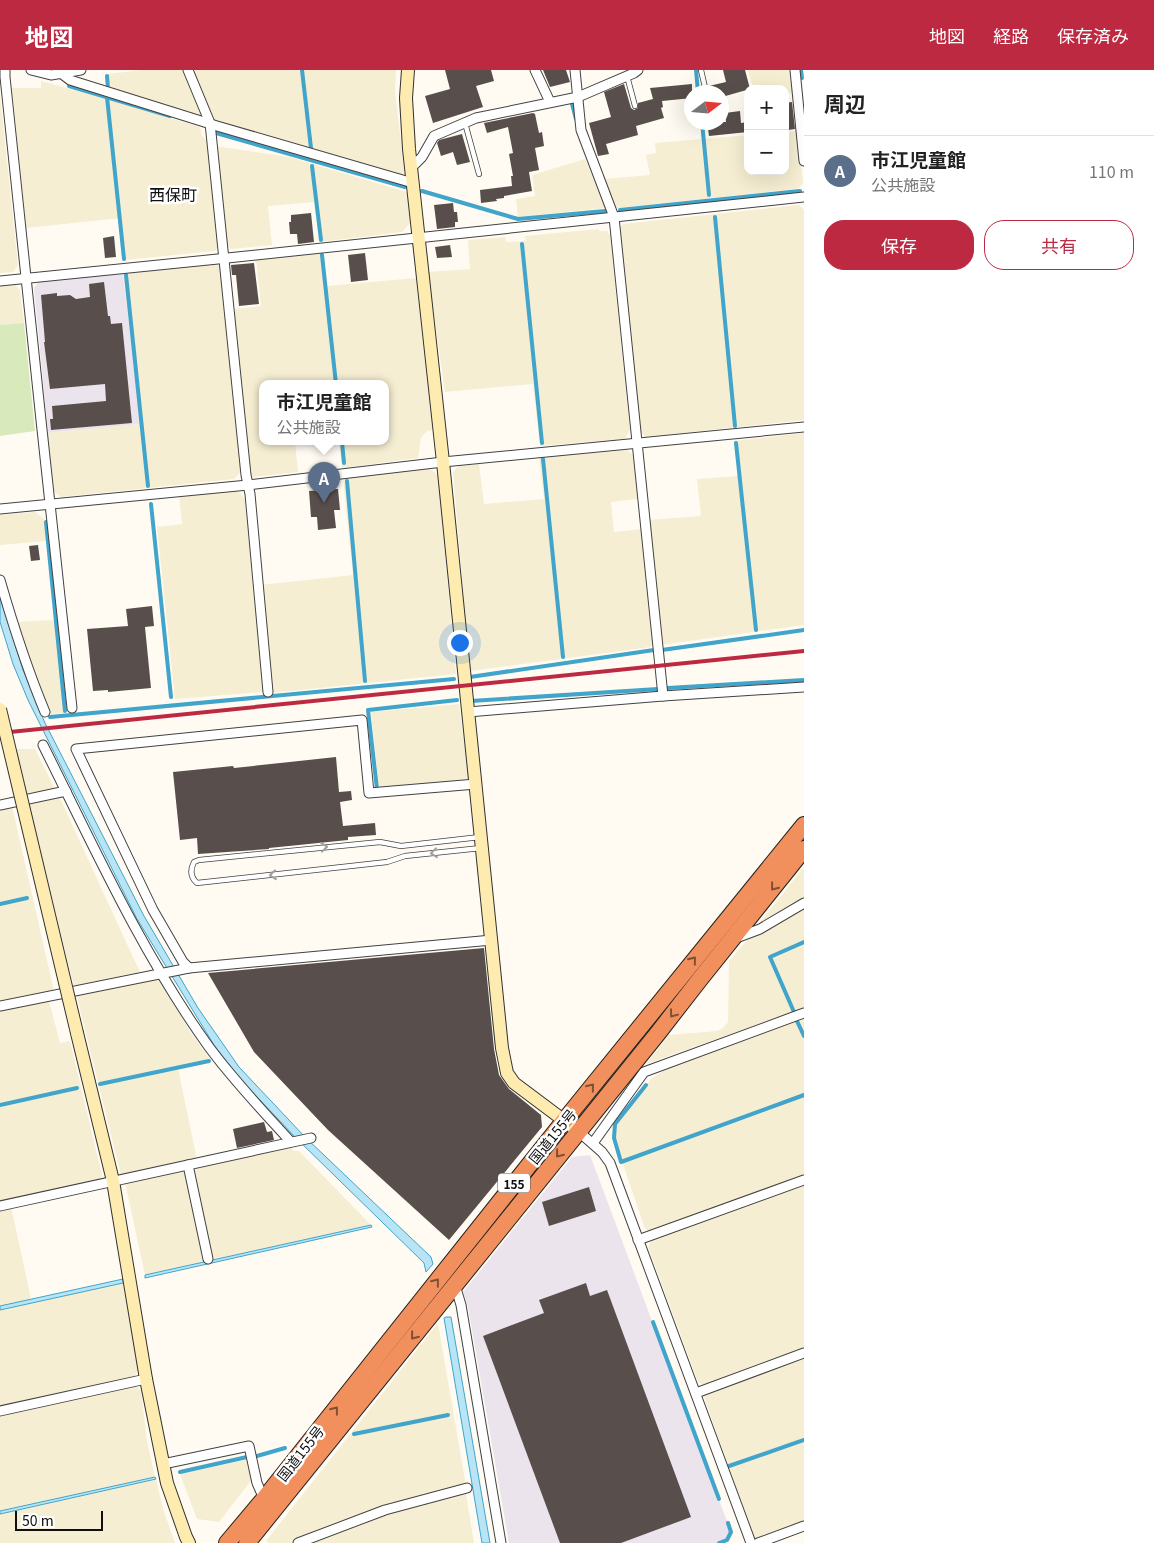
<!DOCTYPE html>
<html lang="ja">
<meta charset="utf-8">
<style>
:root{--surface:#fff;--page:#f6f6f6;--text:#222;--muted:#767676;--line:#e0e0e0;--accent:#be2942}
body{margin:0;font-family:Georgia,"Noto Sans JP",serif;background:var(--page);color:var(--text)}
.controls{position:absolute;right:15px;top:15px;display:grid;overflow:hidden;border-radius:10px;box-shadow:0 5px 20px #0002}
.controls button{width:45px;height:45px;display:grid;place-items:center;padding:0;border:0;border-bottom:1px solid var(--line);background:var(--surface);color:var(--text);font:25px sans-serif}
.compass{position:absolute;left:684px;top:15px;width:45px;height:45px;border-radius:50%;background:var(--surface);box-shadow:0 5px 20px #0002;rotate:74deg}
.scale{position:absolute;left:15px;bottom:12px;width:88px;box-sizing:border-box;padding-left:5px;border:2px solid #0f0f0f;border-top:0;font-size:14px;line-height:18px;white-space:nowrap;color:#0f0f0f;-webkit-text-stroke:4px #fff;paint-order:stroke}
.you{position:absolute;left:459px;top:572px;width:18px;height:18px;margin:-12px;border:4px solid #fff;border-radius:50%;background:#1a73e8;box-shadow:0 0 0 8px #1a73e833}
.badge{display:grid;place-items:center;width:32px;height:32px;border-radius:50%;background:var(--accent);color:#fff;font-size:16px;font-weight:700}
.pin{position:absolute;translate:-50% -41px;filter:drop-shadow(0 1px 2px #0008)}
.pin::after{content:'';position:absolute;top:26px;width:18px;height:15px;background:inherit;clip-path:polygon(0 0,100% 0,50% 100%)}
.popup{position:absolute;left:259px;top:310px;width:130px;height:65px;box-sizing:border-box;display:grid;place-content:center;border-radius:10px;background:var(--surface);filter:drop-shadow(0 1px 4px #0005);font-size:16px;white-space:nowrap;color:var(--muted)}
.popup b{font-size:19px;color:var(--text)}
.popup::after{content:'';position:absolute;left:50%;top:100%;margin-left:-10px;border:10px solid transparent;border-top-color:var(--surface)}
.list{margin:0;padding:0;list-style:none}
h2{display:flex;justify-content:space-between;align-items:center;height:65px;margin:0;padding:0 20px;font-size:21px}
h2 small{font-size:16px;font-weight:400;color:var(--muted)}
.list li{display:grid;grid-template-columns:32px 1fr auto;gap:15px;align-items:center;box-sizing:border-box;height:70px;padding:0 20px;border-top:1px solid var(--line)}
.list b{display:block;font-size:19px;white-space:nowrap}
.list p{margin:0;font-size:16px;white-space:nowrap;color:var(--muted)}
.list em{font-size:16px;font-style:normal;color:var(--muted)}
.actions{display:flex;gap:10px;padding:15px 20px}
.actions a{flex:1;padding:11px 0;border:1px solid var(--accent);border-radius:20px;text-align:center;font-size:18px;color:var(--accent)}
.actions .main{background:var(--accent);color:#fff}
.map{position:relative;flex:none;width:804px;height:1473px;overflow:hidden}
header{display:flex;align-items:center;gap:30px;box-sizing:border-box;height:70px;padding:0 25px;background:var(--accent);color:#fff}
header strong{font-size:24px}
nav{display:flex;gap:28px;margin-inline-start:auto;font-size:18px}
main{display:flex}
aside{flex:1;background:var(--surface)}
.map>svg:first-child{display:block}
.industrial{fill:#ebe4ed}
.farmland{fill:#f5eed2}
.green{fill:#d8e9bc}
.water{fill:#b7e5f5;stroke:#40a4cb}
.lines{fill:none;stroke-linecap:round;stroke-linejoin:round}
.stream{stroke:#40a4cb;stroke-width:4}
.building{fill:#584f4c}
.lane-casing{stroke:#424242;stroke-width:6}
.street-casing{stroke:#424242;stroke-width:11}
.secondary-casing{stroke:#313131;stroke-width:14}
.highway-casing{stroke:#202020;stroke-width:18}
.lane{stroke:#fff;stroke-width:4.5}
.street{stroke:#fff;stroke-width:9}
.secondary{stroke:#fdebaf;stroke-width:12}
.highway{stroke:#f1905d;stroke-width:16}
.rail{stroke:#be2942;stroke-width:4}
.secondary-bridge-casing{stroke:#313131;stroke-width:14;stroke-linecap:butt}
.secondary-bridge{stroke:#fdebaf;stroke-width:12}
.oneway{stroke:#9f9f9f}
.oneway2{stroke:#805036}
.labels{text-anchor:middle;dominant-baseline:central;stroke-width:5;stroke-linejoin:round;paint-order:stroke}
.shield{fill:#fff;stroke:#575757;stroke-width:1}
.shield-label{font-size:12px;font-weight:bold;fill:#0f0f0f}
.street-label{font-size:14px;fill:#0f0f0f;stroke:#fff}
.quarter-label{font-size:16px;fill:#0f0f0f;stroke:#fff}
</style>
<header>
<strong>地図</strong>
<nav><a>地図</a><a>経路</a><a>保存済み</a></nav>
</header>
<main>
<div class="map">
<svg width="804" height="1473" viewBox="0 0 804 1473">
<rect width="100%" height="100%" fill="#fffbf2"/>
<g class="industrial">
<path d="M123,204L141,354L48,363L34,218L39,211Z"/>
<path d="M590,1085L731,1462L727,1470L719,1473H509L468,1237L463,1222L572,1087Z"/>
</g>
<g class="farmland">
<path d="M141,0H186L202,42L200,45L110,20L108,4Z"/>
<path d="M195,0H396L395,21L405,107L214,52L194,2Z"/>
<path d="M748,0H790L792,23L785,25V19H753Z"/>
<path d="M41,11L106,29L200,57L202,66L208,71L219,175L215,181L125,190L121,148L26,158L12,18H41Z"/>
<path d="M0,25L18,195L13,202L0,203Z"/>
<path d="M798,61L803,113L798,119L617,138L604,109L650,105L646,85L656,83L655,73L748,65V101H785V62Z"/>
<path d="M215,76L289,87L407,122L410,153L402,162L319,172L314,132L268,136L272,175L231,179L226,174Z"/>
<path d="M585,89L606,138L518,147L516,129L535,126L532,105Z"/>
<path d="M799,135L804,140V350L646,367L640,361L619,159L623,154Z"/>
<path d="M598,159L600,161H607L610,165L630,360L625,369L540,376L533,314L445,322L428,202L470,199L468,170L505,167L506,172L526,171L525,166Z"/>
<path d="M323,183L327,216L416,208L433,360L427,361L421,368L418,388L342,398L339,372H385V314H263V372H295L298,402L253,407L248,403L233,239L261,236L256,189Z"/>
<path d="M216,194L222,199L241,401L234,409L61,427L51,419L46,363L141,354L123,204Z"/>
<path d="M15,215L20,220L24,253L0,255V216Z"/>
<path d="M804,363V555L661,575L648,450L701,446L697,409L738,406L734,371Z"/>
<path d="M627,380L634,386L638,429L611,432L614,462L642,459L654,568L651,577L470,601L453,402L459,396L479,394L484,434L544,429L539,387Z"/>
<path d="M429,398L438,405L456,604L271,623L260,515L353,505L343,409Z"/>
<path d="M236,419L245,429L263,622L175,629L157,457L182,454L179,426Z"/>
<path d="M35,442L45,450L46,471L0,475V445Z"/>
<path d="M55,550L64,643L47,644L15,552Z"/>
<path d="M459,634L469,711L379,719L371,642Z"/>
<path d="M14,679H35L55,719L26,727Z"/>
<path d="M59,726L126,872L140,902L74,916L28,732Z"/>
<path d="M12,736L54,921L0,932V738Z"/>
<path d="M804,797V830L767,852H760Z"/>
<path d="M804,837V938L646,994L669,965L717,961L723,958L728,952L729,891L747,870Z"/>
<path d="M158,906L191,963L211,991L178,998L197,1090L121,1106L76,923Z"/>
<path d="M49,931L60,973L70,971L102,1105L99,1111L0,1133V941Z"/>
<path d="M804,946V1106L651,1162L645,1159L614,1068L615,1054L652,1008L673,995Z"/>
<path d="M290,1077L294,1081H299L371,1155L213,1190L194,1102L197,1097Z"/>
<path d="M184,1099L206,1191L145,1205L125,1112Z"/>
<path d="M804,1112V1278L704,1315L698,1312L648,1177L653,1167Z"/>
<path d="M11,1136L31,1229L0,1236V1139Z"/>
<path d="M123,1213L138,1299L134,1308L0,1338V1240Z"/>
<path d="M438,1253L466,1416L290,1473H269L266,1471Z"/>
<path d="M804,1287V1453L760,1469L754,1468L704,1327L706,1323Z"/>
<path d="M134,1315L141,1320L147,1371L155,1407L0,1441V1344Z"/>
<path d="M249,1389L253,1408L219,1452L197,1449L180,1404Z"/>
<path d="M156,1409L163,1439L175,1473H0V1444Z"/>
<path d="M463,1422L466,1424L474,1473H310L378,1446Z"/>
</g>
<path class="green" d="M24,253L35,361L0,366V255Z"/>
<g class="water">
<path d="M0,525L23,600L45,653L144,846L198,938L239,997L305,1067L431,1187L433,1194L426,1202L424,1193L296,1068L239,1008L214,975L137,849L28,630L13,594L0,552Z"/>
<path d="M371,1155L372,1157L145,1208V1205Z"/>
<path d="M123,1209V1213L0,1240V1236Z"/>
<path d="M446,1247H451L490,1473H482L444,1248Z"/>
<path d="M155,1407L156,1409L0,1444V1441Z"/>
</g>
<g class="lines">
<g class="stream">
<path d="M302,0L311,78"/>
<path d="M696,0L698,22"/>
<path d="M801,0L802,8"/>
<path d="M107,6L108,19"/>
<path d="M69,16L170,46"/>
<path d="M107,27L124,189"/>
<path d="M572,34L576,49"/>
<path d="M702,52L709,125"/>
<path d="M216,63L405,117"/>
<path d="M312,96L321,170"/>
<path d="M422,121L518,149L605,141"/>
<path d="M620,140L800,121"/>
<path d="M715,147L735,356"/>
<path d="M522,174L542,373"/>
<path d="M322,185L336,314"/>
<path d="M126,205L148,416"/>
<path d="M342,372L344,393"/>
<path d="M736,373L756,560"/>
<path d="M543,389L563,587"/>
<path d="M347,411L365,611"/>
<path d="M151,434L171,627"/>
<path d="M46,452L65,641"/>
<path d="M662,580L804,560"/>
<path d="M470,607L654,580"/>
<path d="M668,618L804,610"/>
<path d="M471,631L658,619"/>
<path d="M50,647L454,609"/>
<path d="M377,719L368,640L457,630"/>
<path d="M0,834L27,828"/>
<path d="M794,942L770,887L804,872"/>
<path d="M796,949L804,966"/>
<path d="M100,1014L209,991"/>
<path d="M646,1015L615,1054L614,1068L621,1092L804,1025"/>
<path d="M0,1035L77,1018"/>
<path d="M653,1252L719,1429"/>
<path d="M354,1364L448,1345"/>
<path d="M257,1386L285,1378"/>
<path d="M729,1396L804,1370"/>
<path d="M180,1402L247,1387"/>
<path d="M719,1473L727,1470L731,1462L728,1453"/>
</g>
</g>
<g class="building">
<path d="M445,0H491L494,11L476,16L483,37L433,53L425,26L450,19Z"/>
<path d="M543,0H566L570,12L550,17Z"/>
<path d="M723,0H745L750,19L722,27V22H710L709,16L726,12Z"/>
<path d="M624,14L631,38L634,40L638,38V33L653,29L650,18L692,14V28L662,31L663,37L661,38L664,48L636,56L638,65L606,74L609,84L598,86L589,53L611,47L604,22Z"/>
<path d="M792,32L795,59L788,60L787,56H785V33Z"/>
<path d="M740,41L741,53L748,52V62L709,66L707,52H726L725,43Z"/>
<path d="M533,43L535,44L539,63L542,62L544,76L535,78L539,100L529,102L532,121L504,126V128L496,129L497,131L481,133L480,120L512,116L511,106H513L509,84L513,83L508,57L487,63L484,53Z"/>
<path d="M462,64L470,92L457,95L453,82L441,86L437,73L439,70Z"/>
<path d="M453,133L454,142H457L458,152H455V157L437,159L434,135Z"/>
<path d="M311,143L314,172L298,174L297,164H290L289,152H291V145Z"/>
<path d="M114,166L116,187L105,188L103,168Z"/>
<path d="M450,175L452,187L437,188L435,177Z"/>
<path d="M365,183L368,210L351,212L348,185Z"/>
<path d="M254,193L259,234L239,236L236,205H232L231,195Z"/>
<path d="M104,212L108,246H110L111,254L122,253L132,353L51,360L50,349H53L52,336L106,331L105,314L50,319L44,272H45L41,225L57,223V226L70,225L76,229L90,227L89,214Z"/>
<path d="M338,419L340,440H334L336,458L318,460L317,447H311L309,421Z"/>
<path d="M38,475L40,490L31,491L29,476Z"/>
<path d="M152,536L154,556L145,557L151,618L108,622V620L93,621L87,559L128,556L126,539Z"/>
<path d="M336,687L339,722L351,721L352,730L340,732L343,756L375,753L376,765L348,767V770L269,778V779L198,784L197,768L180,770L173,702L233,696L234,698Z"/>
<path d="M484,878L494,979L499,1005L509,1019L541,1045L542,1057L449,1170L328,1060L254,982L208,903Z"/>
<path d="M264,1052L267,1062L272,1061L274,1070L237,1078L233,1059Z"/>
<path d="M589,1117L596,1141L549,1156L542,1132Z"/>
<path d="M586,1213L590,1226L607,1220L691,1447L621,1473H560L483,1266L544,1243L539,1230Z"/>
</g>
<g class="lines">
<g class="lane-casing">
<g id="lane">
<path d="M701,0L706,22"/>
<path d="M627,6L635,36"/>
<path d="M465,53L479,104"/>
<path d="M480,767L401,776L380,772L199,790L194,792C190,800 190,807 197,813L387,792L405,786L481,778"/>
</g>
</g>
<g class="street-casing">
<g id="street">
<path d="M5,0V7C28,217 48,428 72,638"/>
<path d="M31,0L51,5L81,0"/>
<path d="M62,0V4L70,10L217,56L413,113"/>
<path d="M188,0L210,53L246,405L250,424L268,622"/>
<path d="M535,0L550,32"/>
<path d="M575,0L581,60L614,147L663,626"/>
<path d="M795,0L804,91"/>
<path d="M412,97L422,87L434,66L476,48L578,27L634,3L638,0"/>
<path d="M0,211L218,189L804,127"/>
<path d="M0,439L248,415L443,392L804,357"/>
<path d="M0,510C13,555 27,599 45,642"/>
<path d="M468,642L663,626L804,617"/>
<path d="M43,675C94,777 142,884 209,977C234,1011 263,1041 291,1072"/>
<path d="M0,735L66,721"/>
<path d="M736,868L760,859L804,833"/>
<path d="M189,898L183,892L153,840L76,679L362,650L369,723L476,714"/>
<path d="M0,936L189,898L492,870"/>
<path d="M578,1061L602,1082L610,1093L751,1473"/>
<path d="M593,1073L644,1002L804,943"/>
<path d="M188,1095L208,1189"/>
<path d="M0,1136L311,1068"/>
<path d="M638,1170L804,1110"/>
<path d="M455,1215L461,1235L501,1473"/>
<path d="M696,1323L804,1283"/>
<path d="M0,1341L146,1309"/>
<path d="M163,1394L249,1376L257,1413L264,1429"/>
<path d="M298,1473L385,1440L467,1418"/>
<path d="M758,1473L804,1456"/>
</g>
</g>
<g class="secondary-casing">
<g id="secondary">
<path d="M408,0L406,28L409,79L443,392L502,978L507,1003L514,1013L578,1061"/>
<path d="M77,963L113,1111L146,1309L167,1413L186,1467L189,1473"/>
</g>
</g>
<g class="highway-casing">
<g id="highway">
<path d="M227,1473L264,1429L564,1051L804,755"/>
<path d="M247,1473L658,963L700,909L804,779"/>
</g>
</g>
<use href="#lane" class="lane"/>
<use href="#street" class="street"/>
<use href="#secondary" class="secondary"/>
<use href="#highway" class="highway"/>
<path class="rail" d="M0,663L804,581"/>
<g class="secondary-bridge-casing">
<path id="secondary-bridge" d="M0,639L77,963"/>
</g>
<use href="#secondary-bridge" class="secondary-bridge"/>
</g>
<defs><path id="oneway-chevron" d="M-2-3.5L2.5 0L-2 3.5" fill="none" stroke-width="1.6" stroke-linecap="round" stroke-linejoin="round" transform="scale(1.25)"/></defs>
<g class="oneway">
<use href="#oneway-chevron" transform="translate(324 777) rotate(-6)"/>
<use href="#oneway-chevron" transform="translate(434 783) rotate(174)"/>
<use href="#oneway-chevron" transform="translate(273 805) rotate(174)"/>
</g>
<g class="oneway2">
<use href="#oneway-chevron" transform="translate(774 817) rotate(128)"/>
<use href="#oneway-chevron" transform="translate(693 890) rotate(-51)"/>
<use href="#oneway-chevron" transform="translate(673 944) rotate(127)"/>
<use href="#oneway-chevron" transform="translate(591 1017) rotate(-51)"/>
<use href="#oneway-chevron" transform="translate(559 1084) rotate(129)"/>
<use href="#oneway-chevron" transform="translate(436 1212) rotate(-51)"/>
<use href="#oneway-chevron" transform="translate(414 1266) rotate(129)"/>
<use href="#oneway-chevron" transform="translate(335 1340) rotate(-52)"/>
</g>
<g class="labels">
<rect class="shield" x="498" y="1103.5" width="32" height="19" rx="4"/>
<g class="shield-label">
<text x="514" y="1113">155</text>
</g>
<g class="street-label">
<text transform="translate(552 1066) rotate(-51)">国道155号</text>
<text transform="translate(300 1383) rotate(-52)">国道155号</text>
</g>
<g class="quarter-label">
<text x="173" y="124">西保町</text>
</g>
</g>
</svg>
<div class="controls">
<button>+</button>
<button>−</button>
</div>
<svg class="compass" viewBox="-18 -18 36 36"><path d="M0-13l5 13h-10z" fill="#e53935"/><path d="M0 13l5-13h-10z" fill="#767676"/></svg>
<div class="scale">50 m</div>
<div class="you"></div>
<div class="pin badge" style="left:324px;top:433px;background:#5c6f8a">A</div>
<div class="popup"><b>市江児童館</b>公共施設</div>
</div>
<aside>
<h2>周辺<small></small></h2>
<ul class="list">
<li><span class="badge" style="background:#5c6f8a">A</span><div><b>市江児童館</b><p>公共施設</p></div><em>110 m</em></li>
</ul>
<div class="actions"><a class="main">保存</a><a>共有</a></div>
</aside>
</main>
